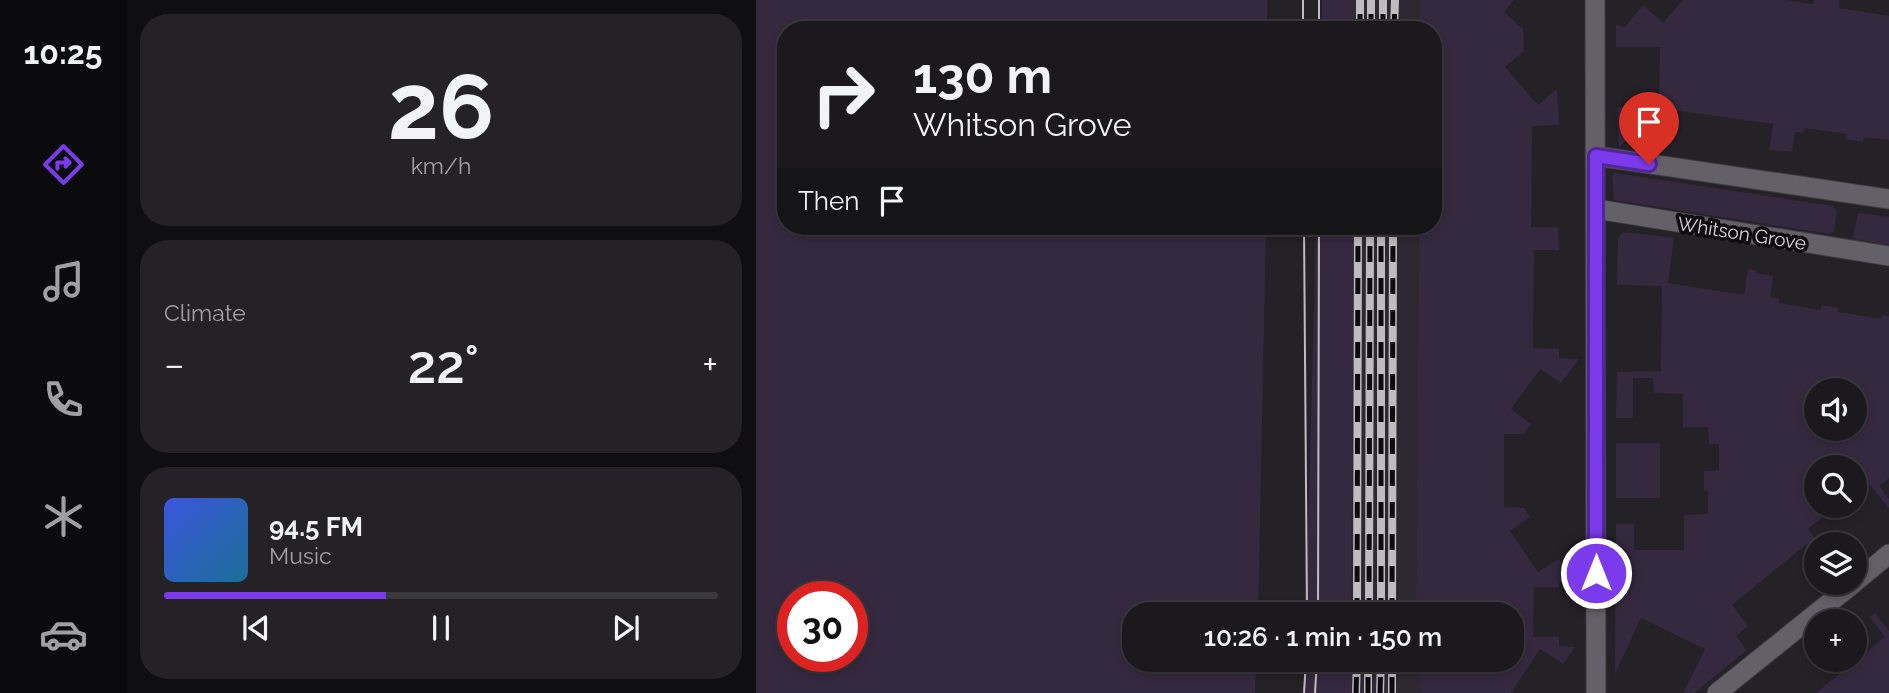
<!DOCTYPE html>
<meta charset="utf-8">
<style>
body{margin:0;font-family:Raleway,sans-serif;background:#242226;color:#f1f3f6;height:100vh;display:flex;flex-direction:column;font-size:26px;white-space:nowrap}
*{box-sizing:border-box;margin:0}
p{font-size:23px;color:#a0a0a4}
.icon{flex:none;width:38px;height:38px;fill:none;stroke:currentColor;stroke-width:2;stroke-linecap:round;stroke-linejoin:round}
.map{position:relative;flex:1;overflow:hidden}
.sheet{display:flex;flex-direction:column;gap:14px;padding:14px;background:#0f0e10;width:630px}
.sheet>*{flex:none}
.top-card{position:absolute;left:21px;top:21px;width:665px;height:214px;border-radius:28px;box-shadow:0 4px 10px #0003,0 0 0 2px #39383b;background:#1b191d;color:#f1f3f6;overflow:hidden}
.tools{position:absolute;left:1048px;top:378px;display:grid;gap:14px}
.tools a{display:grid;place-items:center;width:63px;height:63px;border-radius:50%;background:#1b191d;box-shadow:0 4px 10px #0003,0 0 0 2px #39383b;font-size:35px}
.speed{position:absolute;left:21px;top:581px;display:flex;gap:14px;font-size:35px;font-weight:700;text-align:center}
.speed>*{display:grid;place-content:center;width:91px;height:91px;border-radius:50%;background:#1b191d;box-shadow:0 4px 10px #0003,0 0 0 2px #39383b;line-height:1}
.speed .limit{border:10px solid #d22;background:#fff;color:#111}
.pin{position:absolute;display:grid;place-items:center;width:60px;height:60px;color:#fff;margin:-72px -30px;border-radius:50% 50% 50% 0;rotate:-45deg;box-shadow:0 0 7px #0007}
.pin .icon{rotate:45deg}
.me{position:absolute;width:77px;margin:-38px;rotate:0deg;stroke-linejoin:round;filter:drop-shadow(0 0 5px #0008)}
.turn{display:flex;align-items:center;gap:24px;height:147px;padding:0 21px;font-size:32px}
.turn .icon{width:91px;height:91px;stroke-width:2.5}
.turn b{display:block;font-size:49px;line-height:60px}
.then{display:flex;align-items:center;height:66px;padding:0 21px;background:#0003;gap:14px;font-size:26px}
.big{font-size:52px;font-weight:600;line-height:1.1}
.sheet .tile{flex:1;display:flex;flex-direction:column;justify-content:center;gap:10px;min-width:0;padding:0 24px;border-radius:28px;background:#242226}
.sheet .dial{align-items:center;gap:0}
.dial b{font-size:91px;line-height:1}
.song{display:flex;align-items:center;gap:21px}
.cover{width:84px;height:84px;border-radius:10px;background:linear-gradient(135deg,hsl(230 70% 55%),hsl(200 70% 35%))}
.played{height:7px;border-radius:4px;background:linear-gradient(90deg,#7c3aed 40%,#39383b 40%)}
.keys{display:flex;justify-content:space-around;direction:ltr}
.heat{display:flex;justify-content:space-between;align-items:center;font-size:38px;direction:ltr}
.trip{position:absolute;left:366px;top:602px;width:402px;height:70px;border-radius:28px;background:#1b191d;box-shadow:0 4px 10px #0003,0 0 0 2px #39383b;font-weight:600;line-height:70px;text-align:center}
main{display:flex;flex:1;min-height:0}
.dock{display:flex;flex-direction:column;width:126px;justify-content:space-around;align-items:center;background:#0b0a0c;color:#a0a0a4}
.dock .icon{width:49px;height:49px}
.dock .selected{color:#7c3aed}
.dock b{font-size:32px;color:#f1f3f6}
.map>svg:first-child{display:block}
.built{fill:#2e2833}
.green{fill:#35293f;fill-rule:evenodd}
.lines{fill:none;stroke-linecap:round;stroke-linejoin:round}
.minor-casing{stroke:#3e3b40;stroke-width:21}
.minor{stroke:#636067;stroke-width:19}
.tram{stroke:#bfbcc1;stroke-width:2}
.rail-casing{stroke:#bfbcc1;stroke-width:8}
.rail{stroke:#0d0b0e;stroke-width:5;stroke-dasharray:16;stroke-linecap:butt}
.route-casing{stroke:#51269a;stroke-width:18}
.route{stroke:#7c3aed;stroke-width:12}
.labels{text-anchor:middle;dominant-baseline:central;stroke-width:7;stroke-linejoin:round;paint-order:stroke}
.street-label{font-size:19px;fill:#d8d5da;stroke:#0d0b0e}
</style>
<main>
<nav class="dock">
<b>10:25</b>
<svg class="icon selected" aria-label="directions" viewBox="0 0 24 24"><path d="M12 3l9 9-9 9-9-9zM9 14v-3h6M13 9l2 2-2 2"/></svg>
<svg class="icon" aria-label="music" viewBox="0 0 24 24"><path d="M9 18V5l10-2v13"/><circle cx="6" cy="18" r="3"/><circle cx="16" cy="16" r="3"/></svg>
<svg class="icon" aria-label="phone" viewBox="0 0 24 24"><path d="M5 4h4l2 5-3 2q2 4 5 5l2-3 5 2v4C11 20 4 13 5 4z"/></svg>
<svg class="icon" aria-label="climate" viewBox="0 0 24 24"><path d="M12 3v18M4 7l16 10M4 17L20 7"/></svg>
<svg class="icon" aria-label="car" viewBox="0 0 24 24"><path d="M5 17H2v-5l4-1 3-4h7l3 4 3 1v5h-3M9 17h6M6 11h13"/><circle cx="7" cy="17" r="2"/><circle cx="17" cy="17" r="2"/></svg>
</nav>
<section class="sheet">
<div class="tile dial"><b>26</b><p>km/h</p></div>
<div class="tile"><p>Climate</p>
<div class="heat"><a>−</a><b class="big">22°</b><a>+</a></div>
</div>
<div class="tile">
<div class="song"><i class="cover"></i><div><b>94.5 FM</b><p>Music</p></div></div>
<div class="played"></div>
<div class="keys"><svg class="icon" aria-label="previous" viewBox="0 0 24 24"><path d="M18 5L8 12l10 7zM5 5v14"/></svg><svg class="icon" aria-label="pause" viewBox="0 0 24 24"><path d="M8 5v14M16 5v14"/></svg><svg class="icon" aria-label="next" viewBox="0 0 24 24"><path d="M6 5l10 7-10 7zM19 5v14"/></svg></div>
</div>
</section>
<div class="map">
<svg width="1133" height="693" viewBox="0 0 1133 693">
<rect width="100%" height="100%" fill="#242127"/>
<path class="built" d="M600 0H664V30H600Z
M598 226H663L660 614H595Z
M595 660H660L666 693H595Z"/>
<path class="green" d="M0 0H511V30H30V226H510L502 614H378V660H500L499 693H0ZM37 597H96V656H37Z
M566 0H600V30H566Z
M664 0H758L748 12 767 29 768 51 749 67 782 105 801 89 803 125 776 126 775 227H802L803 250H778L777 348 803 349V358L823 359 805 383 784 369 755 409 775 424 768 434H748V507L768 508 774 517 754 531 782 572 803 559 817 580H804L803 587H778L777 637H803V646L819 647 807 664 784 649 755 693H666L660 662V660H756V614H660L663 226H677V30H664Z
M927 0H1028L1057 4 1058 0H1083V8L1133 16V140L1108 137 1107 142 1090 139 1091 134 1049 128 1047 133 1039 132 1036 152 1013 150 1017 124 917 110 913 135 881 131 863 147 861 107 903 108 904 47H860V25L869 27 887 5 907 23Z
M859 173 1077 206 1081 211 1078 231 1074 234 858 200 856 176Z
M1102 213 1133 217V245L1099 239 1097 236Z
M560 226H598L595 614H550Z
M868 232 918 238 912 283 988 295 992 269 1000 270V273L1017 276 1014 297 1023 299V303L1064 310 1066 305 1082 308V312L1125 319 1126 315 1133 316V478L1123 486 1133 499V508L1111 482 1099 491V467H1060V506H1080L1052 529 1063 544H1060V552L1052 543 976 605 992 626 980 636 991 650 938 693H927L949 649 885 618 859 674 860 524H878V550H928V515L952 514V491H948V471L963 470V444H953L952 427H927V394L898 393 897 378H877V418H860L861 372 905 371 906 286 861 285 862 238ZM1060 390H1099V429H1060Z
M860 443H904V498H860Z
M1119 613 1133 631V693H1060L1129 637 1114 617Z
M549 660H595V693H548Z"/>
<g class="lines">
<defs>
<path id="minor" d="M839 0 840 693
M840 156 1133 199
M840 209 1133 256
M1099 582 1133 554
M961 693 1098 583"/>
</defs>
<use href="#minor" class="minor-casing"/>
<use href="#minor" class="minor"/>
<path class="tram" d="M547 30V0
M563 30V0
M548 226 551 614
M562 614 563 226
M548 693 550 660
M559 693 561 660"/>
<defs>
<path id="rail" d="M604 30V0
M615 30V0
M627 30V0
M638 30 639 0
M601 614 602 226
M613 614 614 226
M625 614V226
M636 614 637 226
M600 693 601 660
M612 693V660
M624 693 625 660
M636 693V660"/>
</defs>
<use href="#rail" class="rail-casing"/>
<use href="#rail" class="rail"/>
</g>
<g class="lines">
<defs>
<path id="route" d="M840 573V156L893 164"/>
</defs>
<use href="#route" class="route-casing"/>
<use href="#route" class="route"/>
</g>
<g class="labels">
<g class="street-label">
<text transform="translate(986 233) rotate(9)">Whitson Grove</text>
</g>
</g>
</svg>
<div class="tools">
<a><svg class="icon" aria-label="sound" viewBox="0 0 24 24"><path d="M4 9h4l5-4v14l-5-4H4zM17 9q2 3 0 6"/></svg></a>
<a><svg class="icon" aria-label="search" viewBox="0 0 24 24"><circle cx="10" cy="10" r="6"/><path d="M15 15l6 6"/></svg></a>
<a><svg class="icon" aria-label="layers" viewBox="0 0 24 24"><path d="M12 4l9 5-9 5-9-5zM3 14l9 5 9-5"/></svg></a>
<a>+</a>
</div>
<div class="speed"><div class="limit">30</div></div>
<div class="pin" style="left:893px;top:164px;background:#d93025"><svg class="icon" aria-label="arrive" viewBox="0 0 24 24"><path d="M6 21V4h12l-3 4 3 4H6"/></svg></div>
<svg class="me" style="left:840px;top:573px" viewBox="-20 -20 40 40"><circle r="17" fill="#7c3aed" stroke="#fff" stroke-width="3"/><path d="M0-11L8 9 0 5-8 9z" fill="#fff"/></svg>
<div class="trip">10:26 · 1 min · 150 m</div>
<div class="top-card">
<div class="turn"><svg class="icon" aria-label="right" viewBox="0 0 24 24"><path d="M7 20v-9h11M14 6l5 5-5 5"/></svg><div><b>130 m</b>Whitson Grove</div></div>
<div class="then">Then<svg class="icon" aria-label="arrive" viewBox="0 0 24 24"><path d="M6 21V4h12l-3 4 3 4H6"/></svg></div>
</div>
</div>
</main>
